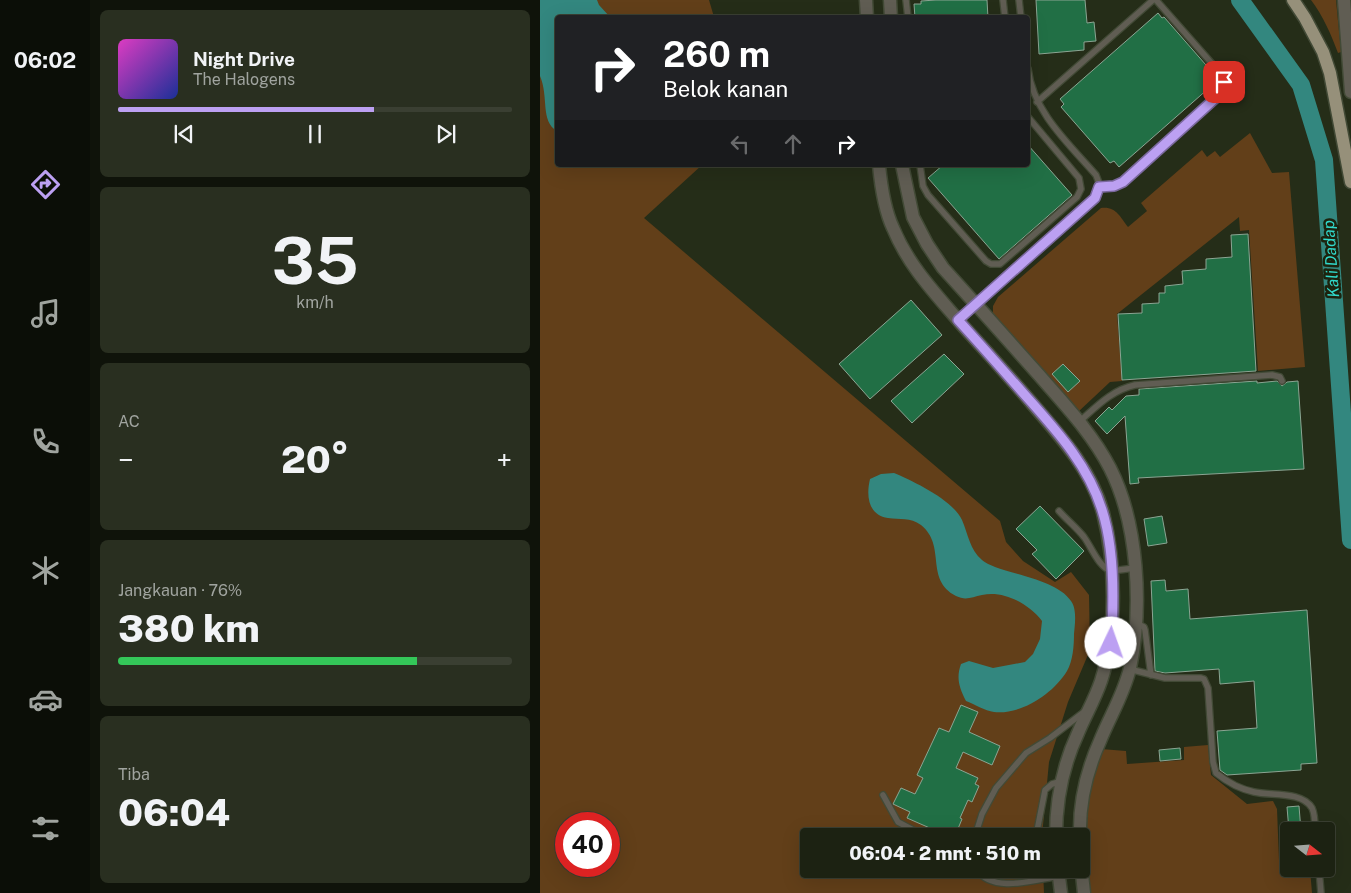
<!DOCTYPE html>
<html lang="id">
<meta charset="utf-8">
<style>
body{margin:0;font-family:"Public Sans",sans-serif;background:#292f20;color:#f1f3f6;height:100vh;display:flex;flex-direction:column;font-size:19px;white-space:nowrap}
*{box-sizing:border-box;margin:0}
p{font-size:16px;color:#a0a49f}
.icon{flex:none;width:28px;height:28px;fill:none;stroke:currentColor;stroke-width:2;stroke-linecap:round;stroke-linejoin:round}
.map{position:relative;flex:1;overflow:hidden}
.panel{display:flex;flex-direction:column;gap:10px;padding:10px;background:#0f130a;width:450px}
.panel>*{flex:none}
.banner{position:absolute;left:15px;top:15px;width:475px;height:152px;border-radius:5px;box-shadow:0 5px 20px #0002,0 0 0 1px #3a3f32;background:#202124;color:#fff;overflow:hidden}
.needle{width:32px;rotate:107deg}
.controls{position:absolute;left:740px;top:822px;display:grid;gap:10px}
.controls a{display:grid;place-items:center;width:55px;height:55px;border-radius:5px;background:#1c2212;box-shadow:0 5px 20px #0002,0 0 0 1px #3a3f32;font-size:25px}
.speed{position:absolute;left:15px;top:812px;display:flex;gap:10px;font-size:25px;font-weight:700;text-align:center}
.speed>*{display:grid;place-content:center;width:65px;height:65px;border-radius:50%;background:#1c2212;box-shadow:0 5px 20px #0002,0 0 0 1px #3a3f32;line-height:1}
.speed .limit{border:8px solid #d22;background:#fff;color:#111}
.pin{position:absolute;display:grid;place-items:center;width:42px;height:42px;color:#fff;margin:-21px;border-radius:10px;box-shadow:0 2px 8px #0006}
.me{position:absolute;width:55px;margin:-28px;rotate:3deg;stroke-linejoin:round;filter:drop-shadow(0 0 4px #0008)}
.turn{display:flex;align-items:center;gap:18px;height:105px;padding:0 25px;font-size:22px}
.turn .icon{width:65px;height:65px;stroke-width:2.5}
.turn b{display:block;font-size:35px;line-height:42px}
.lanes{display:flex;align-items:center;height:48px;padding:0 25px;background:#0003;justify-content:center;gap:25px;direction:ltr}
.lanes .off{opacity:.35}
.big{font-size:38px;font-weight:800;line-height:1.1}
.panel .widget{flex:1;display:flex;flex-direction:column;justify-content:center;gap:8px;min-width:0;padding:0 18px;border-radius:8px;background:#292f20}
.panel .dial{align-items:center;gap:0}
.dial b{font-size:65px;line-height:1}
.song{display:flex;align-items:center;gap:15px}
.cover{width:60px;height:60px;border-radius:8px;background:linear-gradient(135deg,hsl(310 70% 55%),hsl(230 70% 35%))}
.played{height:5px;border-radius:2px;background:linear-gradient(90deg,#bca0f2 65%,#3a3f32 65%)}
.keys{display:flex;justify-content:space-around;direction:ltr}
.heat{display:flex;justify-content:space-between;align-items:center;font-size:28px;direction:ltr}
.charge{height:8px;border-radius:4px;background:linear-gradient(90deg,#34c759 76%,#3a3f32 0)}
.trip{position:absolute;left:260px;top:828px;width:290px;height:50px;border-radius:5px;background:#1c2212;box-shadow:0 5px 20px #0002,0 0 0 1px #3a3f32;font-weight:800;line-height:50px;text-align:center}
main{display:flex;flex:1;min-height:0}
.tabs{display:flex;flex-direction:column;width:90px;justify-content:space-around;align-items:center;background:#0b0e07;color:#a0a49f}
.tabs .icon{width:35px;height:35px}
.tabs .on{color:#bca0f2}
.tabs b{font-size:22px;color:#f1f3f6}
.map>svg:first-child{display:block}
.green{fill:#623f19;fill-rule:evenodd}
.water{fill:#33877f}
.lines{fill:none;stroke-linecap:round;stroke-linejoin:round}
.river{stroke:#33877f;stroke-width:18}
.building{fill:#216f45;stroke:#8ba593}
.service-casing{stroke:#424a36;stroke-width:8}
.tertiary-casing{stroke:#424a36;stroke-width:15}
.primary-casing{stroke:#424a36;stroke-width:15}
.service{stroke:#605d53;stroke-width:5.5}
.tertiary{stroke:#605d53;stroke-width:12}
.primary{stroke:#96907a;stroke-width:12}
.route-casing{stroke:#7a689d;stroke-width:12}
.route{stroke:#bca0f2;stroke-width:9}
.labels{text-anchor:middle;dominant-baseline:central;stroke-width:5;stroke-linejoin:round;paint-order:stroke}
.water-label{font-size:16px;font-style:italic;fill:#31d9cb;stroke:#1c230e}
</style>
<main>
<nav class="tabs">
<b>06:02</b>
<svg class="icon on" aria-label="directions" viewBox="0 0 24 24"><path d="M12 3l9 9-9 9-9-9zM9 14v-3h6M13 9l2 2-2 2"/></svg>
<svg class="icon" aria-label="music" viewBox="0 0 24 24"><path d="M9 18V5l10-2v13"/><circle cx="6" cy="18" r="3"/><circle cx="16" cy="16" r="3"/></svg>
<svg class="icon" aria-label="phone" viewBox="0 0 24 24"><path d="M5 4h4l2 5-3 2q2 4 5 5l2-3 5 2v4C11 20 4 13 5 4z"/></svg>
<svg class="icon" aria-label="climate" viewBox="0 0 24 24"><path d="M12 3v18M4 7l16 10M4 17L20 7"/></svg>
<svg class="icon" aria-label="car" viewBox="0 0 24 24"><path d="M5 17H2v-5l4-1 3-4h7l3 4 3 1v5h-3M9 17h6M6 11h13"/><circle cx="7" cy="17" r="2"/><circle cx="17" cy="17" r="2"/></svg>
<svg class="icon" aria-label="filters" viewBox="0 0 24 24"><path d="M4 7h16M4 17h16"/><circle cx="9" cy="7" r="2"/><circle cx="15" cy="17" r="2"/></svg>
</nav>
<section class="panel">
<div class="widget">
<div class="song"><i class="cover"></i><div><b>Night Drive</b><p>The Halogens</p></div></div>
<div class="played"></div>
<div class="keys"><svg class="icon" aria-label="previous" viewBox="0 0 24 24"><path d="M18 5L8 12l10 7zM5 5v14"/></svg><svg class="icon" aria-label="pause" viewBox="0 0 24 24"><path d="M8 5v14M16 5v14"/></svg><svg class="icon" aria-label="next" viewBox="0 0 24 24"><path d="M6 5l10 7-10 7zM19 5v14"/></svg></div>
</div>
<div class="widget dial"><b>35</b><p>km/h</p></div>
<div class="widget"><p>AC</p>
<div class="heat"><a>−</a><b class="big">20°</b><a>+</a></div>
</div>
<div class="widget"><p>Jangkauan · 76%</p><b class="big">380 km</b><div class="charge"></div></div>
<div class="widget"><p>Tiba</p><b class="big">06:04</b></div>
</section>
<div class="map">
<svg width="811" height="893" viewBox="0 0 811 893">
<rect width="100%" height="100%" fill="#252d18"/>
<path class="green" d="M0 0H169L174 17 18 18V165H162L104 218 460 521 466 542 483 561 515 582 531 572 549 595 550 650 528 702 509 762 502 836H269V869H503L504 893H0ZM26 824H69V866H26Z
M771 0H796L801 52 798 53C791 34 783 16 771 0Z
M710 133 732 173 749 172 765 367 718 371 709 230 700 231 699 217 577 314 582 381 570 382 538 412 453 314V306L458 297 561 208C576 206 580 217 588 227L607 211 601 203 662 150 667 157 675 151 680 157Z
M668 745 671 775 707 804 733 801 737 809 739 860H749V869H770L772 893H550L545 839 549 786 561 749 586 751 587 764 644 760V747Z"/>
<path class="water" d="M0 0H57L59 5 70 17 18 18 17 131C0 121 9 97 0 76Z
M354 473C373 481 413 500 422 520 428 534 430 550 442 560 445 563 451 565 455 567 476 575 518 581 531 601 537 609 535 624 534 634 534 645 533 661 527 671 513 694 481 715 454 712 445 711 434 704 426 701 419 687 416 678 421 664L429 661 453 668 485 662 493 654 500 639 502 621C489 604 464 590 442 595 432 597 426 601 416 596 384 579 407 546 381 525 370 517 360 520 348 518 328 515 326 496 330 479L341 474Z"/>
<g class="lines">
<path class="river" d="M700 0 761 85 784 160 811 540"/>
</g>
<path class="building" d="M396 0H447L448 18H375L374 4H381V1Z
M496 0H545L547 23 554 22 556 41 544 42V50L499 54Z
M618 13 622 18 624 17 673 73 671 75 677 81 579 167 574 161 570 163 521 107 524 104 520 99Z
M488 145 532 195 459 259 388 178 403 165H488Z
M708 234 716 371 582 380 578 314 602 313V304L619 303V293H625V286L643 284 642 271 666 269V259L692 257 691 235Z
M371 300 402 335 330 399 299 364Z
M404 354 424 374 372 423 351 401Z
M523 364 540 381 528 392 512 374Z
M717 381V383L737 381 742 386 747 382 758 381 764 469 598 478 599 483 590 484 585 416 567 434 555 421 569 407 572 410 586 396 599 395V389Z
M500 506 544 551 516 579 492 554 497 550 476 529Z
M622 516 627 543 608 546 604 519Z
M625 580 626 591 648 589 650 619 767 610 777 763 761 764V770L687 775 680 770 677 731 717 728 714 681 680 684 679 669 625 673 615 671 611 581Z
M421 705 438 712 429 732 460 746 452 765 423 752 416 768 438 778 435 784 439 786 432 802 428 800 420 818 422 819 415 836H408L367 818 370 812 353 804 361 788 375 794 383 778 377 775 399 728 409 732Z
M640 748 641 759 620 761 619 750Z
M759 806 761 831H749L747 807Z
M353 869H366L367 876 354 878Z"/>
<g class="lines">
<defs>
<path id="service" d="M366 0 368 18
M463 0 465 18
M479 0 481 18
M497 102 613 0
M380 165 383 186 388 195 446 261 451 264H460L537 197 541 189 539 178 488 117
M559 187 574 186 583 181 680 94 684 82 682 75 616 0
M435 304 555 198C560 191 560 183 556 175 529 144 493 112 488 69
M540 421C557 406 572 390 595 385L732 375 740 377 742 381
M519 511C527 520 537 528 544 537 552 548 558 566 571 571L595 568
M596 623 604 627 605 630 611 675
M589 669 625 678H661L664 679 668 688 673 762 676 773C687 782 700 789 714 792 731 796 762 791 772 808 775 814 775 824 775 831
M343 795 358 822 375 831 388 836
M437 831 454 836
M435 836 442 814 456 788 486 753 510 738 544 712
M496 836 505 790 512 784 522 781
M436 869C452 893 491 881 514 877 524 875 533 875 542 874
M779 869 781 893"/>
<path id="tertiary" d="M326 0 327 18
M350 0 351 18
M804 0 811 92
M339 165C341 186 344 209 353 228 369 267 396 294 423 326 448 353 472 380 496 408 523 439 552 472 563 513 576 563 577 632 561 681 555 699 545 716 538 733 523 765 516 801 516 836
M362 165 373 217 387 244 403 268C435 303 467 339 499 375 524 404 552 433 570 468 598 523 603 607 590 668 584 694 570 716 560 741 547 770 539 804 540 836
M541 865 544 893
M518 869 521 893"/>
<path id="primary" d="M753 0 765 18 783 52 790 73 811 182"/>
</defs>
<use href="#service" class="service-casing"/>
<use href="#tertiary" class="tertiary-casing"/>
<use href="#primary" class="primary-casing"/>
<use href="#service" class="service"/>
<use href="#tertiary" class="tertiary"/>
<use href="#primary" class="primary"/>
</g>
<g class="lines">
<defs>
<path id="route" d="M571 643C574 602 575 550 562 510 548 464 515 429 484 394 462 369 440 344 418 320L555 198 559 187 574 186 583 182 680 94 684 82"/>
</defs>
<use href="#route" class="route-casing"/>
<use href="#route" class="route"/>
</g>
<g class="labels">
<g class="water-label">
<text transform="translate(791 259) rotate(-94)">Kali Dadap</text>
</g>
</g>
</svg>
<div class="controls">
<a><svg class="needle" viewBox="-14 -14 28 28"><path d="M0-13l5 13h-10z" fill="#e53935"/><path d="M0 13l5-13h-10z" fill="#a0a49f"/></svg></a>
</div>
<div class="speed"><div class="limit">40</div></div>
<div class="pin" style="left:684px;top:82px;background:#d93025"><svg class="icon" aria-label="arrive" viewBox="0 0 24 24"><path d="M6 21V4h12l-3 4 3 4H6"/></svg></div>
<svg class="me" style="left:571px;top:643px" viewBox="-20 -20 40 40"><circle r="19" fill="#fff"/><path d="M0-13L10 11 0 6-10 11z" fill="#bca0f2"/></svg>
<div class="trip">06:04 · 2 mnt · 510 m</div>
<div class="banner">
<div class="turn"><svg class="icon" aria-label="right" viewBox="0 0 24 24"><path d="M7 20v-9h11M14 6l5 5-5 5"/></svg><div><b>260 m</b>Belok kanan</div></div>
<div class="lanes"><svg class="icon off" aria-label="left" viewBox="0 0 24 24"><path d="M17 20v-9H6M10 6l-5 5 5 5"/></svg><svg class="icon off" aria-label="ahead" viewBox="0 0 24 24"><path d="M12 20V5M6 11l6-6 6 6"/></svg><svg class="icon" aria-label="right" viewBox="0 0 24 24"><path d="M7 20v-9h11M14 6l5 5-5 5"/></svg></div>
</div>
</div>
</main>
